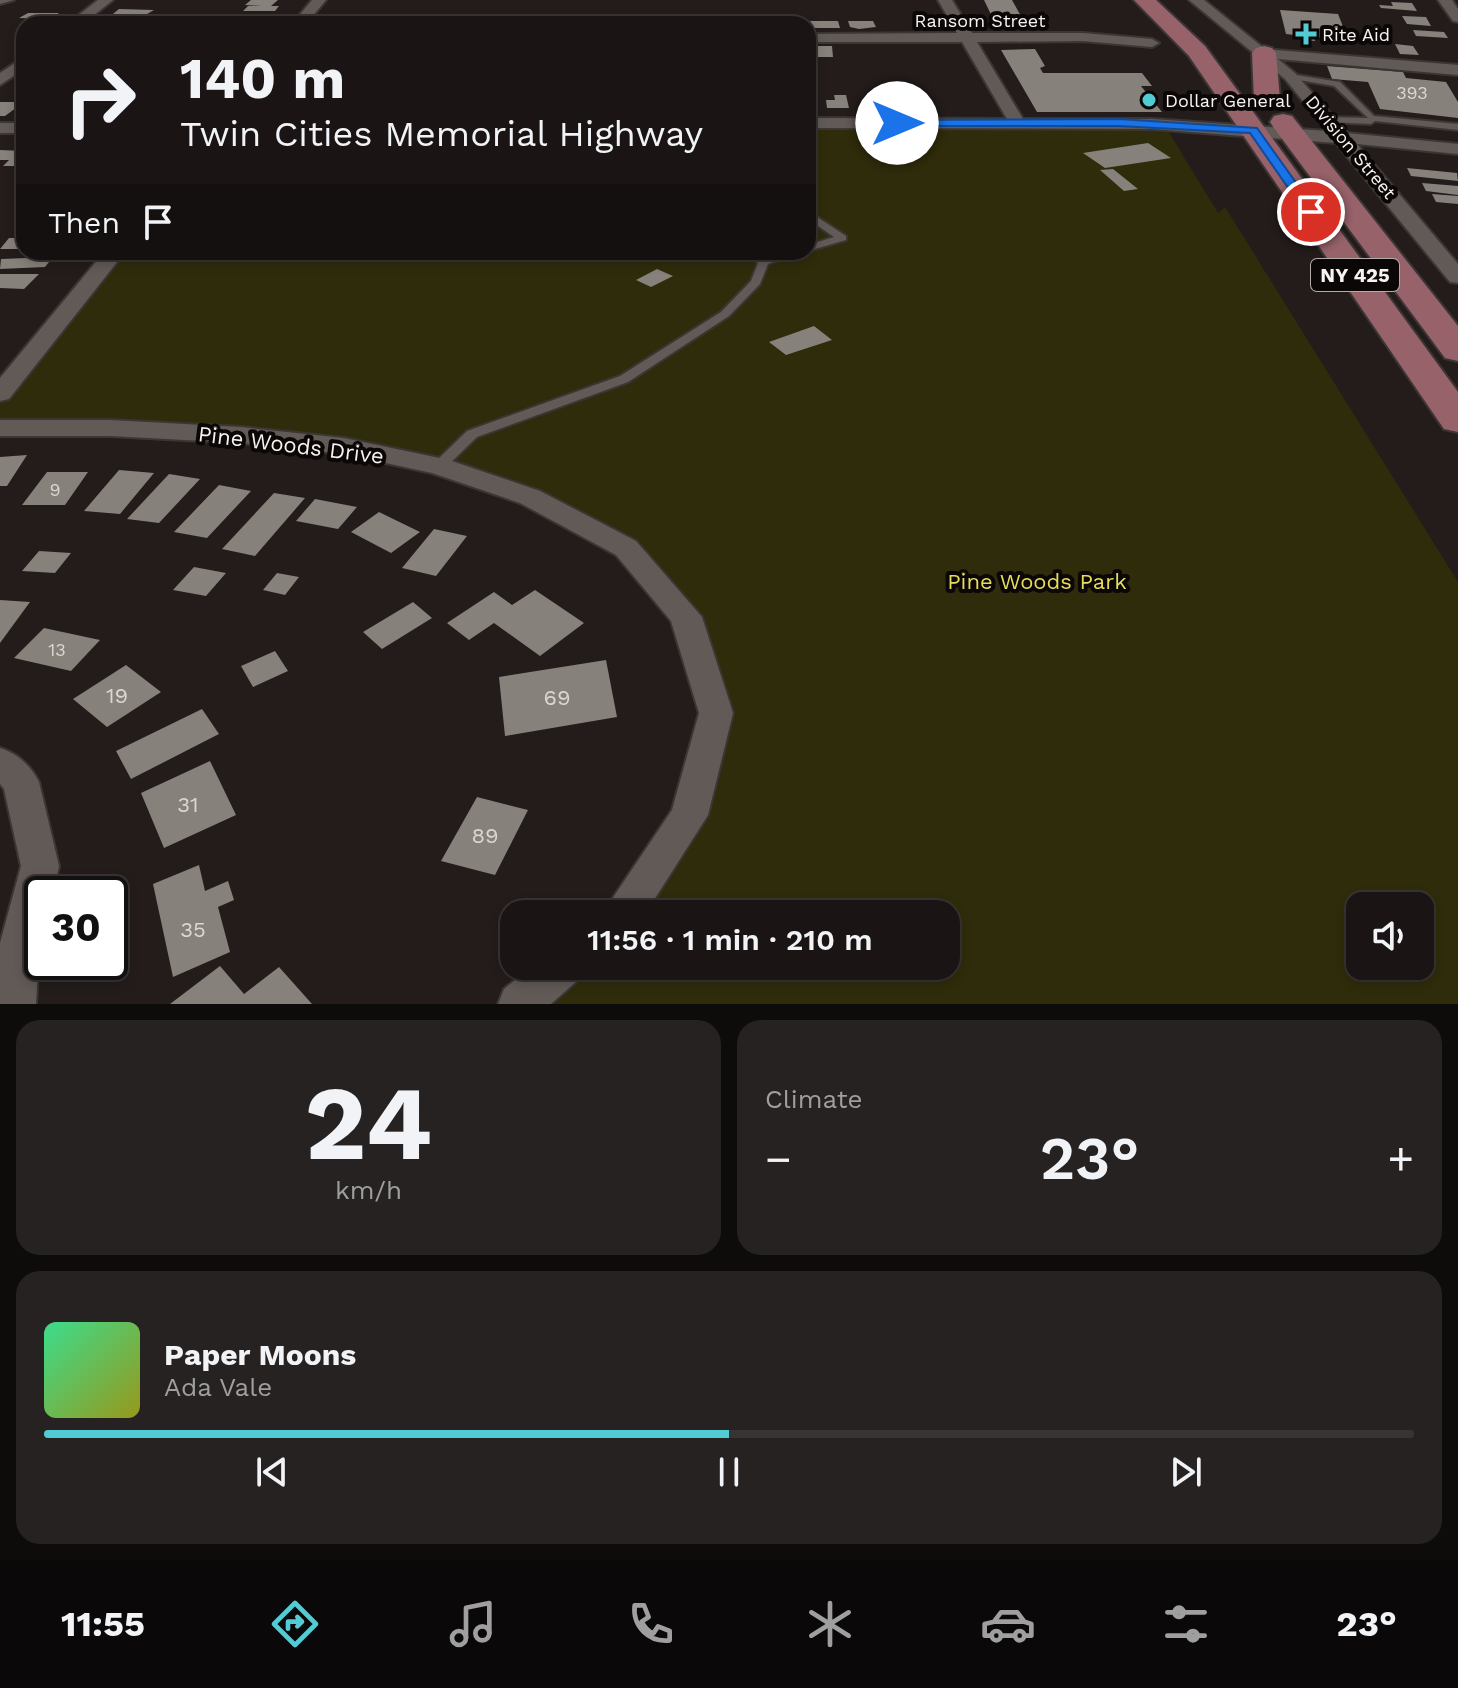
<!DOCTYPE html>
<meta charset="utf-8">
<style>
body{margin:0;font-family:"Work Sans",sans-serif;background:#272222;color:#f1f3f6;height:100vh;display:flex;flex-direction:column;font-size:30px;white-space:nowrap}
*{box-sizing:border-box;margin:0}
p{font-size:26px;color:#9f9fa0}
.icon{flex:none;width:44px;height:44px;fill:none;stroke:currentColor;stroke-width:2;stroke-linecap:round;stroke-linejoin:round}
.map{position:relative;height:1004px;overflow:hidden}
.side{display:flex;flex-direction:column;gap:16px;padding:16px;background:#0e0c0b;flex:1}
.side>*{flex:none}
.banner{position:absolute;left:16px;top:16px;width:800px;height:244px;border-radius:24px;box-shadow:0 4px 12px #0003,0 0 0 2px #383434;background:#1a1514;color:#f1f3f6;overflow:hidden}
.tools{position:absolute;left:1346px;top:892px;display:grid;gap:16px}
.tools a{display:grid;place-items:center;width:88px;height:88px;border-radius:16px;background:#1a1514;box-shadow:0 4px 12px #0003,0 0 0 2px #383434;font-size:40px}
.speed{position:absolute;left:24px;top:876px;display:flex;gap:16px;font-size:40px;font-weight:700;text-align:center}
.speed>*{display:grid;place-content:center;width:104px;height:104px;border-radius:50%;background:#1a1514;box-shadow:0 4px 12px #0003,0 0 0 2px #383434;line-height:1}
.speed .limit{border:4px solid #111;border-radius:12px;background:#fff;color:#111}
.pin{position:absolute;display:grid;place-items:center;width:68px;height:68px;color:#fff;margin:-34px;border:4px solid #fff;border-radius:50%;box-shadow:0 2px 8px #0007}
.me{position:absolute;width:88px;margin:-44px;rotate:90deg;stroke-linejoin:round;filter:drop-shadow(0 0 6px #0008)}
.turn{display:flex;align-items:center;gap:28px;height:168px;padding:0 32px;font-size:36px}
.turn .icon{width:104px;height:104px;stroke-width:2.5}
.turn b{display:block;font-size:56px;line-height:68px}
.then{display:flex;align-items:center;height:76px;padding:0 32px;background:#0003;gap:16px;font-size:30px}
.big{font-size:60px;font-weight:600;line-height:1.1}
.side .widget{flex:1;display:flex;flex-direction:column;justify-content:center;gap:12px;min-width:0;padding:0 28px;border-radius:24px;background:#272222}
.side .dial{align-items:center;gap:0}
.dial b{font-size:104px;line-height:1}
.song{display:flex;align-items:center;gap:24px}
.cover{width:96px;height:96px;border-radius:12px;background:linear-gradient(135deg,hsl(150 70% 55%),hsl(60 70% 35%))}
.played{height:8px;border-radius:4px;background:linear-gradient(90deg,#51ccd4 50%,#383434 50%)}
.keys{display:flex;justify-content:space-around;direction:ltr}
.heat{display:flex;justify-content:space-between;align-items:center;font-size:44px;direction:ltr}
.side .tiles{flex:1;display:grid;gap:16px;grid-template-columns:1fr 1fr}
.widget:last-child{grid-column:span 2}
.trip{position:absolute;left:500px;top:900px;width:460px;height:80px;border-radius:24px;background:#1a1514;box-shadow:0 4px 12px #0003,0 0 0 2px #383434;font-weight:600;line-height:80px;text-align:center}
.tab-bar{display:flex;height:128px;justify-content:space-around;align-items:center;background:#0a0808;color:#9f9fa0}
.tab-bar .icon{width:56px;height:56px}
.tab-bar .on{color:#51ccd4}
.tab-bar b{font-size:36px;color:#f1f3f6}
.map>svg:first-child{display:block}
.green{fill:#2f2c0b;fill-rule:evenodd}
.building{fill:#86817a}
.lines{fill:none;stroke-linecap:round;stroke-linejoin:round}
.service-casing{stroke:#3b3634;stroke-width:4}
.minor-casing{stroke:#3b3634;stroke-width:4}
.primary-casing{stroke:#3b3634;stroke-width:4}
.service{fill:#625a57;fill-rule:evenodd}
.minor{fill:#625a57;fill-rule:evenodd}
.primary{fill:#97626a;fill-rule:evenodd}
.route{fill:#1a73e8;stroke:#114b97;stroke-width:2}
.poi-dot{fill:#51ccd4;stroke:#0a0706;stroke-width:3}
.labels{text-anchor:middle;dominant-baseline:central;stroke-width:8;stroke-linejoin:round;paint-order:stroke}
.far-street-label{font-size:18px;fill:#f8f3f1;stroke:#0a0706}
.far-poi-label{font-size:18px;fill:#f8f3f1;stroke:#0a0706;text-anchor:start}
.number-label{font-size:18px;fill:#dcd6d3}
.shield{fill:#0a0706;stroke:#b1acaa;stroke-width:2}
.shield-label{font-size:20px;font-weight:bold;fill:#f8f3f1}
.street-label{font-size:22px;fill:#f8f3f1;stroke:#0a0706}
.park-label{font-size:22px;fill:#e6dd5b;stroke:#0a0706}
.near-number-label{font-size:22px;fill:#dcd6d3}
</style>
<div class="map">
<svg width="1458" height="1004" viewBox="0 0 1458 1004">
<rect width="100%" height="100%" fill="#231c1a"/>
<path class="green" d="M808 128 1167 129 1218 213 1225 207 1458 582V1004H519L563 966H946V914H622L689 815 716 712 686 617 626 548 530 497 344 446 0 428V394L115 252H808ZM1360 906H1420V966H1360Z"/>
<path class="building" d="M251 0H278L271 6H279L275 11H243L248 6H261L245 5Z
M984 0H1012L1027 27H997Z
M1391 2 1412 3 1417 11 1381 8 1379 5 1393 6Z
M119 9 154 10 130 24H100L106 20 134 19 108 18Z
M1280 10 1338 14 1348 39 1314 37 1315 41 1304 40 1303 36 1286 34Z
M28 13H59L51 19 19 18Z
M236 15H266L262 20 234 21V24H228Z
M1402 16 1426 17 1431 26 1407 24Z
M927 18H938L943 28H925L921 20Z
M332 19H372L368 24H327Z
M810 21H838L840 28H811Z
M848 21H873L876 27 859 29 850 27Z
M1413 30 1444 32 1448 38 1416 36Z
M1395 44 1413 46 1419 55 1400 54Z
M817 46H832L833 57H818Z
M1035 49 1045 66 1040 68 1043 73H1142L1152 86H1141L1162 112H1037L1001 50Z
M1327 66 1403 72 1406 78 1446 82 1458 102V118L1380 109 1368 82 1332 79Z
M834 95H846L849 108H827L826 100H835Z
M0 102H24L5 116H0Z
M1148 143 1171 158 1105 168 1083 153Z
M0 150 24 151 21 161H24V166H3L9 160H0Z
M1407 168 1457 173 1458 181 1411 176Z
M1113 169 1138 189 1124 191 1100 170Z
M1422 183 1458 186V195L1426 191Z
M1432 194 1458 196V204L1436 202Z
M9 238H24V249H0Z
M53 257 45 267 0 269 1 259Z
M657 269 673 276 651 287 636 280Z
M0 274H39L24 289 0 288Z
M814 326 832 340 786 355 769 342Z
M27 455 7 486H0V457Z
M119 470 154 473 120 514 84 511Z
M47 472H88L65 505H22Z
M169 474 200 479 159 523 127 519Z
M219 485 251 491 207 538 174 532Z
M274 493 305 498 255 556 222 549Z
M315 499 357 507 338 529 296 521Z
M379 512 420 532 391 553 351 532Z
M434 529 467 536 436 576 402 568Z
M39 551 71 553 55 573 22 571Z
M194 567 226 573 206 596 173 590Z
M277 573 299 577 285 595 263 590Z
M535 590 584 623 540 656 494 623 469 640 447 623 494 592 512 605Z
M0 600 30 602 0 643Z
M413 602 432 618 382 649 363 632Z
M44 628 100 640 71 671 14 658Z
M275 651 288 671 253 687 241 666Z
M606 660 617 717 505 736 499 677Z
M126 665 161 692 107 727 73 699Z
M202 709 219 734 131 779 116 751Z
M210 761 236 815 164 848 141 793Z
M477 797 528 810 495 875 441 861Z
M199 865 205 891 228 881 234 900 218 907 230 952 173 977 153 884Z
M220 966 244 994 279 967 312 1004H170Z"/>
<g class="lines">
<defs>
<path id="service" d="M0 0H14L0 4Z
M1290 74 1340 82 1374 116 1458 124V130L1375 121 1371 124 1326 122V118L1329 117 1368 118 1334 86 1287 78V74Z
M808 211 846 236V240L808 251V245L834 237 808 219Z
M746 252H757L765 258 784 252H800L768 264 760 284 729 316 628 382 477 437 444 469H434L432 466 434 463 467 431 620 376 721 312 751 281 758 263Z"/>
<path id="minor" d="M98 0H113L83 24H67Z
M312 0H326L306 24H292Z
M938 0H952L972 33H1083L1152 39 1159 43 1152 47 1083 41 977 42 1023 119H1152L1327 131 1285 79 1189 0H1204L1265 49 1458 65V75L1278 59 1295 73 1347 133 1458 144V154L1357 144 1458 264V283L1450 282 1336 143 1152 129 808 128V118L1007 119 962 42H808V34L957 33Z
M1438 0H1452L1458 9V22L1453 21Z
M24 57V69L0 85V73Z
M0 123H24V133H0Z
M104 252H125L9 399 0 401V378Z
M0 420H110L241 427 344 438 449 460 540 491 636 541 702 617 733 713 708 815 645 914H602L672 810 699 713 671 621 616 555 520 503 432 473 344 454 241 443 110 436H0Z
M0 748C17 753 31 766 39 782L59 866 53 894H42L36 1004H0V943L21 866 4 789 0 784Z
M532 966H584L578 980 551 1004H498L504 989Z"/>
<path id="primary" d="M1134 0H1156L1205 46 1458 392V432L1444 429 1189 56Z
M1264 46 1272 48 1276 53 1280 99 1276 104H1258L1254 99 1252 53 1256 48Z
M1283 114 1292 116 1458 326V361L1445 358 1274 128 1270 122 1274 116Z"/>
</defs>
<use href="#service" class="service-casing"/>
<use href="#minor" class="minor-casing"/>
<use href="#primary" class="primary-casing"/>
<use href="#service" class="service"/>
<use href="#minor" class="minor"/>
<use href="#primary" class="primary"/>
</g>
<path class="route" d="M1119 119 1257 128 1317 212 1307 215 1250 133 1119 126H897L892 123 897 120Z"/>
<g class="poi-dot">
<path d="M1302 22h8v8h8v8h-8v8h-8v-8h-8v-8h8z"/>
<circle cx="1149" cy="100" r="8"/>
</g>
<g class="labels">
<g class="far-street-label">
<text x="980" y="20">Ransom Street</text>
<text transform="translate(1351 147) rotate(50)">Division Street</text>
</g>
<g class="far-poi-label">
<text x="1322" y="34">Rite Aid</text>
<text x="1165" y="100">Dollar General</text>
</g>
<g class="number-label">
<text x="1412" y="92">393</text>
<text x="55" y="489">9</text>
<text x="57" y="649">13</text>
</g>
<rect class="shield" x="1311" y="259" width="88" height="32" rx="6"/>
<g class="shield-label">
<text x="1355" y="275">NY 425</text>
</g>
<g class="street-label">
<text transform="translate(291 445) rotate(7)">Pine Woods Drive</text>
</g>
<g class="park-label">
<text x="1037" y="581">Pine Woods Park</text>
</g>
<g class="near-number-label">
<text x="117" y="695">19</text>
<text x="557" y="697">69</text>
<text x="188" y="804">31</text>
<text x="485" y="835">89</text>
<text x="193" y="929">35</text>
</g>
</g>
</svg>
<div class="tools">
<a><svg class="icon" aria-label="sound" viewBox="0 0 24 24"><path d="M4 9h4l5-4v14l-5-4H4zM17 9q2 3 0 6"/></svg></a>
</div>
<div class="speed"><div class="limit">30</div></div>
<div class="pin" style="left:1311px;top:212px;background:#d93025"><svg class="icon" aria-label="arrive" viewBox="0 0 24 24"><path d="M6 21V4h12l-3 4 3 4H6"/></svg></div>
<svg class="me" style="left:897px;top:123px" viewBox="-20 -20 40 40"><circle r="19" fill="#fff"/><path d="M0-13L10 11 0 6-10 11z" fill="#1a73e8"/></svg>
<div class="trip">11:56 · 1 min · 210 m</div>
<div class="banner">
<div class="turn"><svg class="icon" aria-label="right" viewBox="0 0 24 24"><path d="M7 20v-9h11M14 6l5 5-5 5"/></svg><div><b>140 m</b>Twin Cities Memorial Highway</div></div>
<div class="then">Then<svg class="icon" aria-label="arrive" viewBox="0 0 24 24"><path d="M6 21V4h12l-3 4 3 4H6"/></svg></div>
</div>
</div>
<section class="side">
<div class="tiles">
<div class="widget dial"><b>24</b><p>km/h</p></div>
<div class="widget"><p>Climate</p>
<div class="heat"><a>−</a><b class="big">23°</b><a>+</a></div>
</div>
<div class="widget">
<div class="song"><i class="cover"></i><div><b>Paper Moons</b><p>Ada Vale</p></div></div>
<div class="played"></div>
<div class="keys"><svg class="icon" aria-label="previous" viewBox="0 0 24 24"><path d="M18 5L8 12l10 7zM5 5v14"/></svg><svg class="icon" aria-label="pause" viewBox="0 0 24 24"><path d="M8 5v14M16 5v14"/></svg><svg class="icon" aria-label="next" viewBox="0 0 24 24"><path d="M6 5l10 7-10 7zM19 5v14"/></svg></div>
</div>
</div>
</section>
<nav class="tab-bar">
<b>11:55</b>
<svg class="icon on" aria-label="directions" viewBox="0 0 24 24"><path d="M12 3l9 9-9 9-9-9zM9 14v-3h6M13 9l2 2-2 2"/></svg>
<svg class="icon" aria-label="music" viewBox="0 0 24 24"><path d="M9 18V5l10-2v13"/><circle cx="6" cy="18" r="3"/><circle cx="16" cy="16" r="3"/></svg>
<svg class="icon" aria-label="phone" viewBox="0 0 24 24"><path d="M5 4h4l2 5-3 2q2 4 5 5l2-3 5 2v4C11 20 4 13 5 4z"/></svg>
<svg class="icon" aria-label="climate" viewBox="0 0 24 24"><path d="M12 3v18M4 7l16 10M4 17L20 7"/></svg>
<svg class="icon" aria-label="car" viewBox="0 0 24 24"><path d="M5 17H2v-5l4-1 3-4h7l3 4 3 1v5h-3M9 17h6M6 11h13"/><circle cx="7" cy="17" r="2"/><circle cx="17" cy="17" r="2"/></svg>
<svg class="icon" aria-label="filters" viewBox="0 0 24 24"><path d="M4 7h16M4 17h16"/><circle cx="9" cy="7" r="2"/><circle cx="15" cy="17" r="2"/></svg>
<b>23°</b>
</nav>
